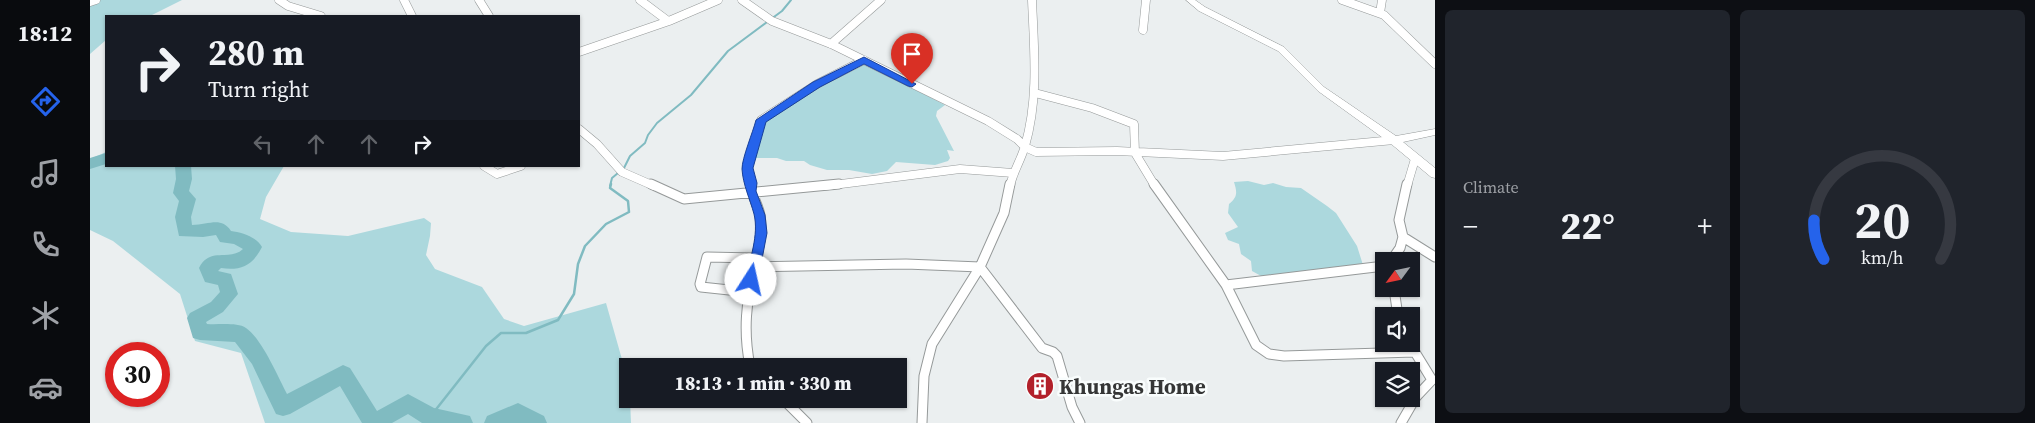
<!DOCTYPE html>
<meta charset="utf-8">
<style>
body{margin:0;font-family:"Source Serif 4",serif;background:#20242c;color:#f1f3f6;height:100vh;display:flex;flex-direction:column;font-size:19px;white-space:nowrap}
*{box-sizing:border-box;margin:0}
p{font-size:16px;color:#9ea1a6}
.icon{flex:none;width:28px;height:28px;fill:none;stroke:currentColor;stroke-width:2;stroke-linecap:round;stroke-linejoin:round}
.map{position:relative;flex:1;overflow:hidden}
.details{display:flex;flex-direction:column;gap:10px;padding:10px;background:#0d0f14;width:600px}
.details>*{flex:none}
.hud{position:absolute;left:15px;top:15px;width:475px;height:152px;border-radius:0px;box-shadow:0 1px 4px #0004;background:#171b24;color:#f1f3f6;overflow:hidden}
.needle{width:32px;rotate:237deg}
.buttons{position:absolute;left:1285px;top:252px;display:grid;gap:10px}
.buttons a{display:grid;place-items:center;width:45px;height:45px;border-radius:0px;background:#171b24;box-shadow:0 1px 4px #0004;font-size:25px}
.speed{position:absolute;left:15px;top:342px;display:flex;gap:10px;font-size:25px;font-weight:700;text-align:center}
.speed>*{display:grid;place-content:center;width:65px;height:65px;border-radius:50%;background:#171b24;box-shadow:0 1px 4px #0004;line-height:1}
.speed .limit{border:8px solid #d22;background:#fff;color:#111}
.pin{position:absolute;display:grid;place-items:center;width:42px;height:42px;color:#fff;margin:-51px -21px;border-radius:50% 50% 50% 0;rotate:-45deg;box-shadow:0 0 5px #0007}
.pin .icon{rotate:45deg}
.me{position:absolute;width:55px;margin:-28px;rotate:10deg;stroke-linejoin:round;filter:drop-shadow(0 0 4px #0008)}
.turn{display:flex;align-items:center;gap:18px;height:105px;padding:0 20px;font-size:22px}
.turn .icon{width:65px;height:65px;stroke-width:2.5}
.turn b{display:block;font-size:35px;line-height:42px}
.lanes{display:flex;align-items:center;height:48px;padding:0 20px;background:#0003;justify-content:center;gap:25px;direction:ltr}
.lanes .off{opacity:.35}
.big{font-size:38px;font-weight:800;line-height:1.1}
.details .widget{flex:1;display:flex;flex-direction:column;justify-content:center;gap:8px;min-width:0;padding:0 18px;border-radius:8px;background:#20242c}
.details .dial{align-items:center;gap:0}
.dial svg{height:130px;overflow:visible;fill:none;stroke:#363941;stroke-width:7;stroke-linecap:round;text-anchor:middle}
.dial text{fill:#f1f3f6;stroke:none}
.heat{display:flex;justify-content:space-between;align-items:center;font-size:28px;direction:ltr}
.details .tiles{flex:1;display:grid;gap:10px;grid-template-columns:repeat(2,1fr)}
.trip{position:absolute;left:529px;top:358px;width:288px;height:50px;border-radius:0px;background:#171b24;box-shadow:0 1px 4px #0004;font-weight:800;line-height:50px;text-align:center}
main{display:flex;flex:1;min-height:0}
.menu{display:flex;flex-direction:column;width:90px;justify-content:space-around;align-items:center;background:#090b0e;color:#9ea1a6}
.menu .icon{width:35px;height:35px}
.menu .on{color:#2563eb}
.menu b{font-size:22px;color:#f1f3f6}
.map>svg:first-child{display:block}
.green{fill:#acd8dd}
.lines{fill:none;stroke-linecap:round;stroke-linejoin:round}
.stream-far1{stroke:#80bbc1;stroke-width:2}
.stream{stroke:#80bbc1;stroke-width:2.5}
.river{fill:#80bbc1;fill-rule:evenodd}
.minor-far1-casing{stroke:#959999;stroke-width:9}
.minor-casing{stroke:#959999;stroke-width:11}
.tertiary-casing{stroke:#959999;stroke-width:1}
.minor-far1{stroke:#fff;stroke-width:8}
.minor{stroke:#fff;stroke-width:9}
.tertiary{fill:#fff;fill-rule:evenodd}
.wall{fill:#474a4b}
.building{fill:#535657;stroke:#3a3c3d}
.route{fill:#2563eb;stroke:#184099}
.labels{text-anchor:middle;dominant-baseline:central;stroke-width:5;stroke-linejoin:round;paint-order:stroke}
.near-poi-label{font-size:21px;font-weight:bold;fill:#353636;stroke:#f9fdfd;text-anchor:start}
</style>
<main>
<nav class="menu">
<b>18:12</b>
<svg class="icon on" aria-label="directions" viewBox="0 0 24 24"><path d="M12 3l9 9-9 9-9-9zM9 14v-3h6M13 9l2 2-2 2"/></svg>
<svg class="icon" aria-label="music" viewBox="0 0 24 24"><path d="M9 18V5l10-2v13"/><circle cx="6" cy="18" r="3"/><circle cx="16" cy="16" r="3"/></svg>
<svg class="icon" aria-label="phone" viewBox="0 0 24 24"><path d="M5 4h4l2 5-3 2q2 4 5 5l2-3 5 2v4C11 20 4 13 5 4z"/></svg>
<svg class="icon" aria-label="climate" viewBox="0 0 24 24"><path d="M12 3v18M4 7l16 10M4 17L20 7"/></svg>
<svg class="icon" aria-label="car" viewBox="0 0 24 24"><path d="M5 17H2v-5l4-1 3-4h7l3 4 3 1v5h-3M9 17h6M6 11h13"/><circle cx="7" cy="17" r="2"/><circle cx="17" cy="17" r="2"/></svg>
</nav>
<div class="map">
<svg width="1345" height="423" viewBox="0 0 1345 423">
<rect width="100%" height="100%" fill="#ebeff0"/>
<path class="green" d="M0 0H92L60 16H16V40L0 54Z
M775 63 855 105 847 111 846 116 864 151 857 150 860 158 858 161 845 165 806 162 797 171 782 174 759 170H737L720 165 714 161H696L687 158H661L673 121 706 98Z
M16 152V166H194L176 197 170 219 201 232 258 236 334 218 341 223 340 236 336 255 345 269 392 287 414 319 434 326 516 303 537 377 538 399H540L541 423H175L151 353 105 341 90 294 23 241 0 230V159Z
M1158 181 1174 185 1183 183 1196 187 1211 188 1237 206 1246 213 1267 246 1273 265 1173 277 1162 271 1161 261 1151 254 1149 244 1138 240 1135 233 1148 227 1138 213 1139 204C1148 197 1147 192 1144 182Z"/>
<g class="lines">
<path class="stream-far1" d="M520 186 522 178 534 168 540 156 555 143 558 135 567 123 601 95 638 51 692 11 701 0"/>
<path class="stream" d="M340 417 396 346 411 333H436L468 320 484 294 488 264 495 246 516 224 539 212 538 201 520 188 521 184"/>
<path class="river" d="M16 153V164L0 169V158Z
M85 166H101L102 179 99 191 106 199 101 217 102 225C119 225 131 216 141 231 151 232 167 237 172 247 163 265 151 271 131 268L128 271 141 274 148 294 133 312 116 322 117 324C128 325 147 322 156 328 172 339 188 377 197 394L253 365 260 368 287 411 318 394 344 408 380 416 383 423H332L318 414 302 423H272L250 386 200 414 193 416 186 414 162 364 145 342 110 340 103 338 97 318 100 313 121 302 130 292 128 285 115 282 109 268C120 246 139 262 153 249L144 244 130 242 126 235 113 237 89 236 85 217 89 201 83 193 86 179Z
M428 403 454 416 457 423H394L397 416Z"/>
<defs>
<path id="minor-far1" d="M189 0 198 6 231 16
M314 0 322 16
M389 0 399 16
M550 0 578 21
M652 0 682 21 741 44 898 121 927 139 935 147 946 152 1027 151 1133 156 1304 140
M1252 0 1294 15 1345 64
M0 2 6 0
M1290 13 1292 0
M1053 30 1056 0
M741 44 791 0
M489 52 579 21 628 0
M945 93 1002 108 1044 124 1045 153 1065 186
M489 129 507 144 532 172 564 186
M394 166 407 174 431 166
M661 186 658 168 671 120 727 84 774 60
M735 186 870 169 923 173
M920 186C923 172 931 160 935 146 949 98 944 49 942 0
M1317 186 1325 159"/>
<path id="minor" d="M561 184 594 199 749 184
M661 184C661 196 668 204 670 215 673 232 668 250 665 267L816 264 890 267 952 348 963 352 967 356 982 407 990 423
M1064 184 1136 285 1166 345 1179 354 1194 356 1324 352
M1313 237 1345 257
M1301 261 1310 248 1313 237 1309 220 1317 184
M1136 285 1294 266
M1304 289 1308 316
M658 292 611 287 610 284 617 257 665 258
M660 366C653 331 656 301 665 267
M693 399 717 423
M832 423 834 376 842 344 890 267 914 213 920 184
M1311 423 1326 397 1342 380 1320 344"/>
<path id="tertiary" d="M1096 0H1105L1115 7 1194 47 1234 87 1306 136 1345 129V135L1313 142 1345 168V178L1341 177 1300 143 1228 91 1188 51 1109 11Z"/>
</defs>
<use href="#minor-far1" class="minor-far1-casing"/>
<use href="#minor" class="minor-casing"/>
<use href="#tertiary" class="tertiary-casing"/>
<use href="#minor-far1" class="minor-far1"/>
<use href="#minor" class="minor"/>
<use href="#tertiary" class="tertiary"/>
</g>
<path class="wall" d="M944 379 961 386 959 389 945 391 942 382Z"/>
<path class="building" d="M957 377 961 386 947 388 944 379Z"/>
<path class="route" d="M774 57 826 84 822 87 818 86 774 64 730 87 676 122 663 168 667 183 666 191 675 215 677 233 668 280 666 283H657L655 280C660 259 669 235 664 214 660 199 653 185 652 169 652 158 663 132 666 120L723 82Z"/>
<defs>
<symbol id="building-disc" viewBox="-11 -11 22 22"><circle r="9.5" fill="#b2202a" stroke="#f9fdfd"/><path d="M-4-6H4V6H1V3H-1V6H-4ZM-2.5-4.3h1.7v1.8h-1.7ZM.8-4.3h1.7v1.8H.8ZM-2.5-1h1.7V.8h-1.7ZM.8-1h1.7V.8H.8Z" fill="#fff"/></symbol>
</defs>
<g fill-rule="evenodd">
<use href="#building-disc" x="934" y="370" width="32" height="32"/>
</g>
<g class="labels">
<g class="near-poi-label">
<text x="969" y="386">Khungas Home</text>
</g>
</g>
</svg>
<div class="buttons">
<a><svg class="needle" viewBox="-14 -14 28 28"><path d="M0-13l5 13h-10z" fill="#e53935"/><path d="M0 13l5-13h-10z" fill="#9ea1a6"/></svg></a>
<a><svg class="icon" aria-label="sound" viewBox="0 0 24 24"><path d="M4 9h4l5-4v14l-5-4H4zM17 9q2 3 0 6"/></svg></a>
<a><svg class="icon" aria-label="layers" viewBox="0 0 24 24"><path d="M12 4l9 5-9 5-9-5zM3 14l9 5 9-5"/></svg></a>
</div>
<div class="speed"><div class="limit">30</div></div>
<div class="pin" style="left:822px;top:84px;background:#d93025"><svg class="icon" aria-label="arrive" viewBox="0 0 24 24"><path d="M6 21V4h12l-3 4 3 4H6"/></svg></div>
<svg class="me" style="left:661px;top:280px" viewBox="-20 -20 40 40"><circle r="19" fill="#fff"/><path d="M0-13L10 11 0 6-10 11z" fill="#2563eb"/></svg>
<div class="trip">18:13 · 1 min · 330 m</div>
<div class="hud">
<div class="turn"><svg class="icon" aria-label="right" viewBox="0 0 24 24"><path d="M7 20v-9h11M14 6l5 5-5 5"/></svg><div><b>280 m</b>Turn right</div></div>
<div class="lanes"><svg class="icon off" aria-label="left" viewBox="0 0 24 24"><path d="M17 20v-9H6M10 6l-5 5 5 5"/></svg><svg class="icon off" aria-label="ahead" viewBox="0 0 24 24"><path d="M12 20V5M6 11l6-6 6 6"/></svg><svg class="icon off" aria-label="ahead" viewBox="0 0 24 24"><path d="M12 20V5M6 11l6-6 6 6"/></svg><svg class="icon" aria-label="right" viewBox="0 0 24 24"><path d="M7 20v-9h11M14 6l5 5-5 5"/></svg></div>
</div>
</div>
<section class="details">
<div class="tiles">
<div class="widget"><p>Climate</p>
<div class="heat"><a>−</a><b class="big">22°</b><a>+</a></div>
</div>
<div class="widget dial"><svg viewBox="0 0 100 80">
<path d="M14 69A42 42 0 1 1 86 69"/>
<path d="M14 69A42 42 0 0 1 8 45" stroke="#2563eb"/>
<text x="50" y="56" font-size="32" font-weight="700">20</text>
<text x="50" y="72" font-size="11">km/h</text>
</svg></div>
</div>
</section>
</main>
